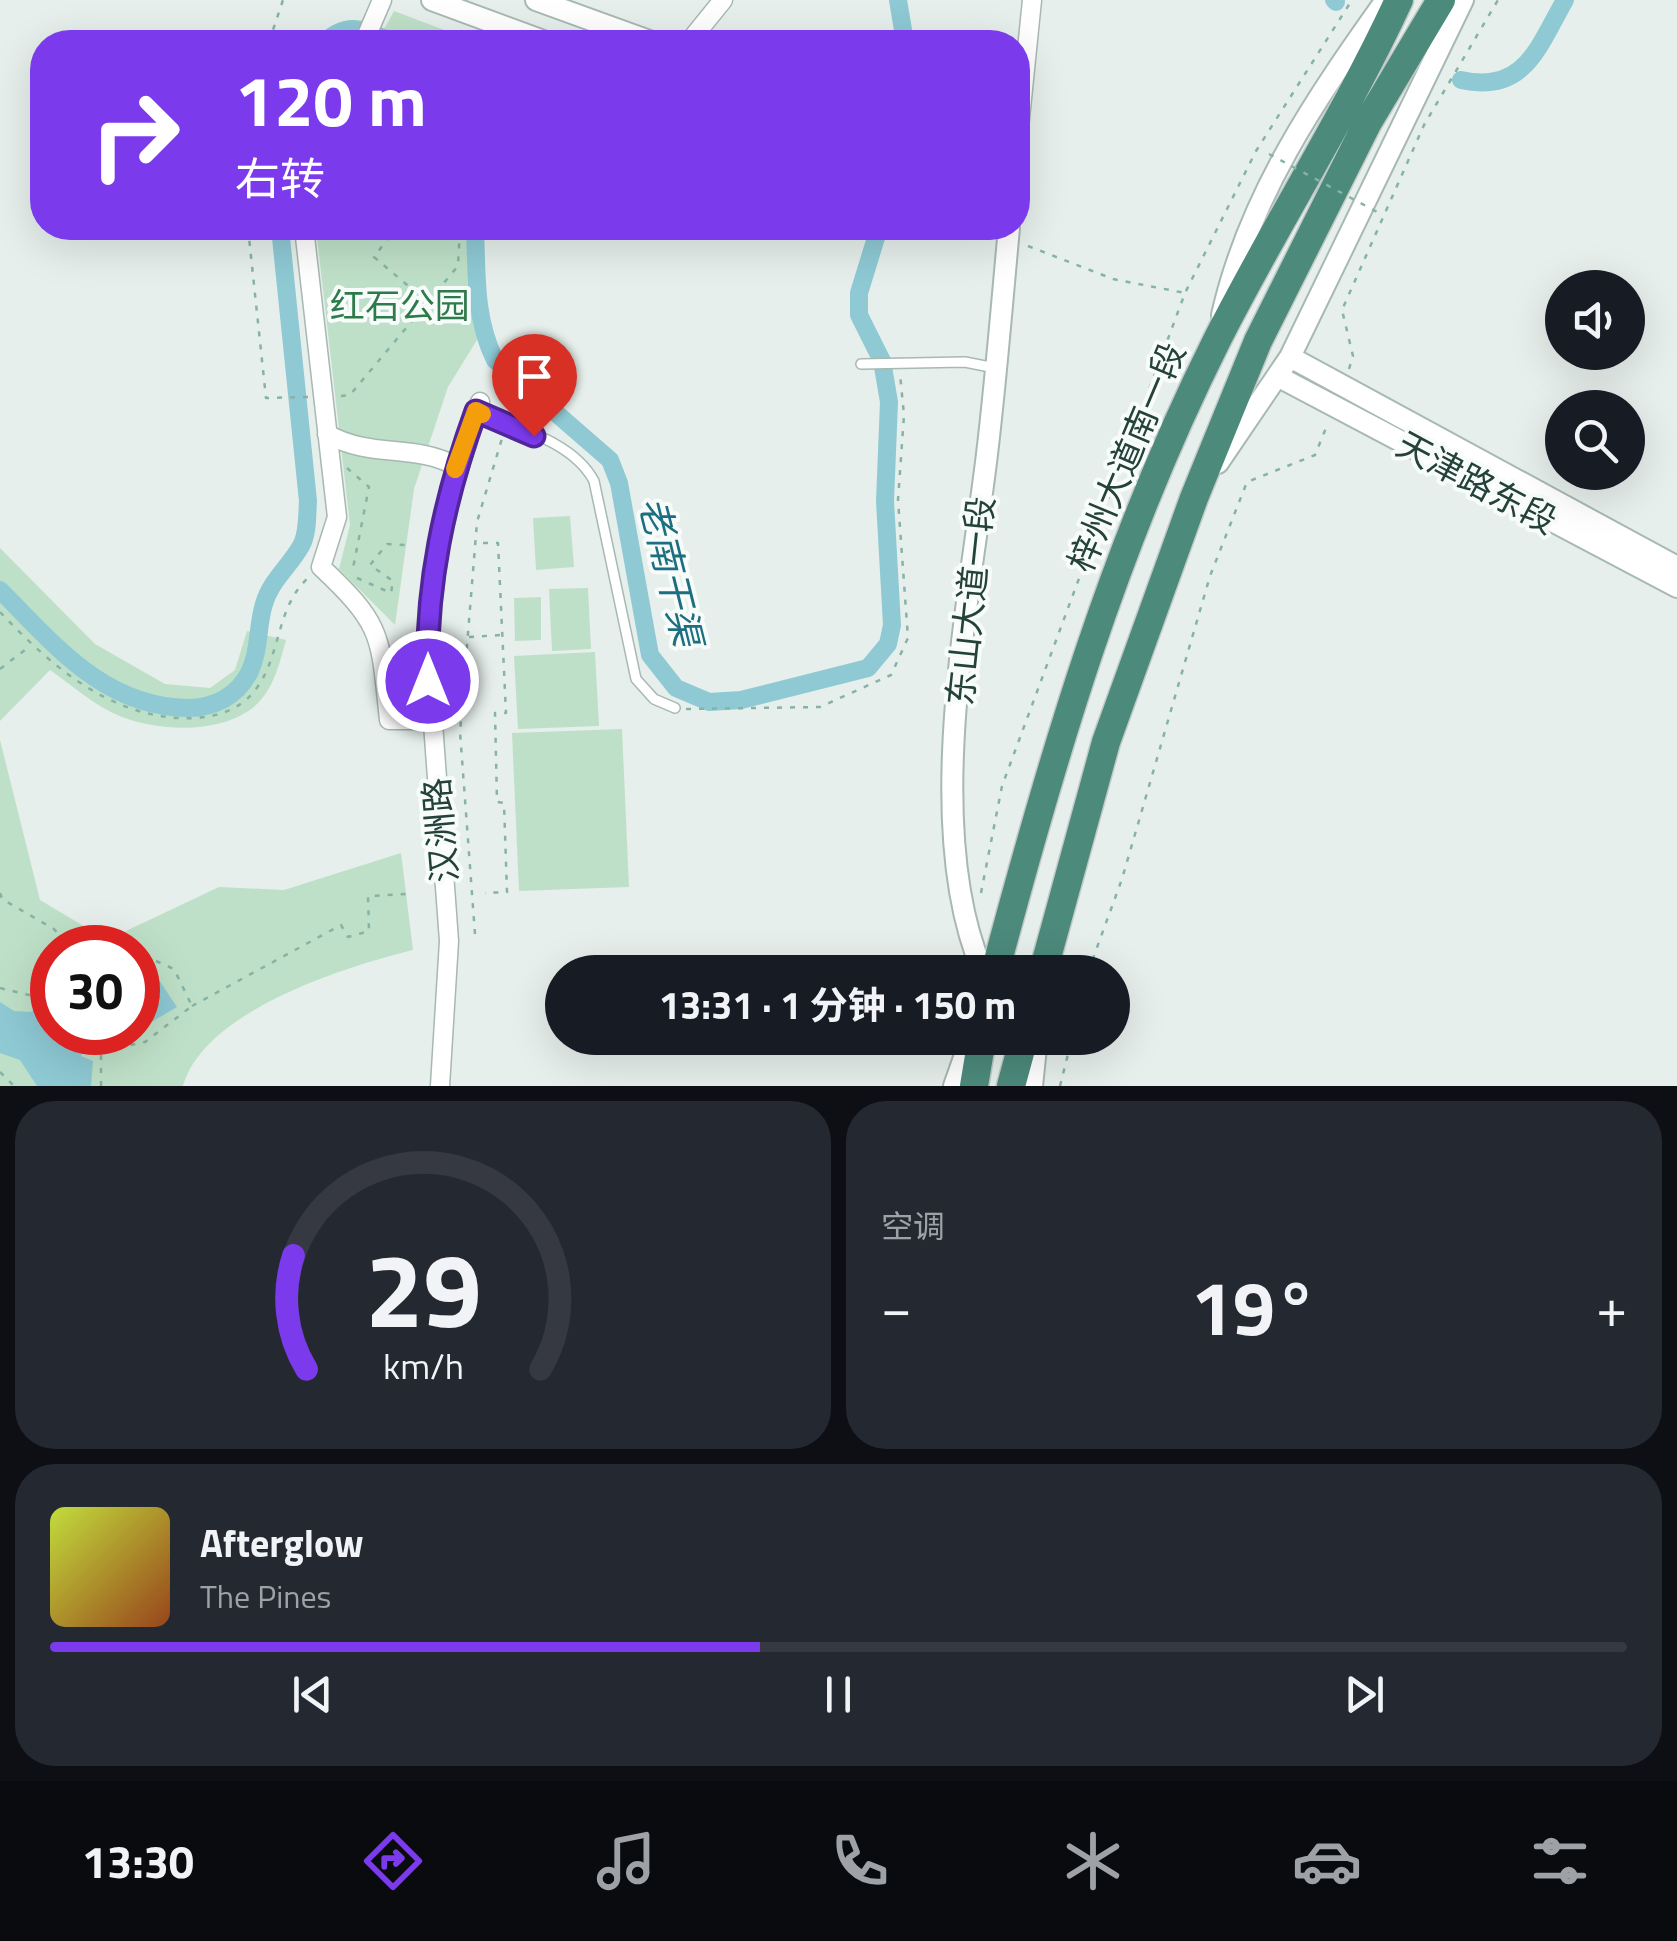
<!DOCTYPE html>
<html lang="zh">
<meta charset="utf-8">
<style>
body{margin:0;font-family:"Titillium Web","Noto Sans SC",sans-serif;background:#242831;color:#f1f3f6;height:100vh;display:flex;flex-direction:column;font-size:38px;white-space:nowrap}
*{box-sizing:border-box;margin:0}
p{font-size:32px;color:#9ea1a6}
.icon{flex:none;width:55px;height:55px;fill:none;stroke:currentColor;stroke-width:2;stroke-linecap:round;stroke-linejoin:round}
.map{position:relative;height:1086px;overflow:hidden}
.drawer{display:flex;flex-direction:column;gap:15px;padding:15px;background:#0d0f14;flex:1}
.drawer>*{flex:none}
.banner{position:absolute;left:30px;top:30px;width:1000px;height:210px;border-radius:40px;box-shadow:0 10px 40px #0002;background:#7c3aed;color:#fff;overflow:hidden}
.tools{position:absolute;left:1545px;top:270px;display:grid;gap:20px}
.tools a{display:grid;place-items:center;width:100px;height:100px;border-radius:50%;background:#171b24;box-shadow:0 10px 40px #0002;font-size:50px}
.speed{position:absolute;left:30px;top:925px;display:flex;gap:20px;font-size:50px;font-weight:700;text-align:center}
.speed>*{display:grid;place-content:center;width:130px;height:130px;border-radius:50%;background:#171b24;box-shadow:0 10px 40px #0002;line-height:1}
.speed .limit{border:15px solid #d22;background:#fff;color:#111}
.pin{position:absolute;display:grid;place-items:center;width:85px;height:85px;color:#fff;margin:-102px -42px;border-radius:50% 50% 50% 0;rotate:-45deg;box-shadow:0 0 10px #0007}
.pin .icon{rotate:45deg}
.me{position:absolute;width:110px;margin:-55px;rotate:0deg;stroke-linejoin:round;filter:drop-shadow(0 0 8px #0008)}
.turn{display:flex;align-items:center;gap:35px;height:210px;padding:0 40px;font-size:45px}
.turn .icon{width:130px;height:130px;stroke-width:2.5}
.turn b{display:block;font-size:70px;line-height:85px}
.big{font-size:75px;font-weight:700;line-height:1.1}
.drawer .tile{flex:1;display:flex;flex-direction:column;justify-content:center;gap:15px;min-width:0;padding:0 35px;border-radius:40px;background:#242831}
.drawer .dial{align-items:center;gap:0}
.dial svg{height:260px;overflow:visible;fill:none;stroke:#363941;stroke-width:7;stroke-linecap:round;text-anchor:middle}
.dial text{fill:#f1f3f6;stroke:none}
.song{display:flex;align-items:center;gap:30px}
.cover{width:120px;height:120px;border-radius:15px;background:linear-gradient(135deg,hsl(70 70% 55%),hsl(20 70% 35%))}
.played{height:10px;border-radius:5px;background:linear-gradient(90deg,#7c3aed 45%,#363941 45%)}
.keys{display:flex;justify-content:space-around;direction:ltr}
.heat{display:flex;justify-content:space-between;align-items:center;font-size:55px;direction:ltr}
.drawer .tiles{flex:1;display:grid;gap:15px;grid-template-columns:1fr 1fr}
.tile:last-child{grid-column:span 2}
.trip{position:absolute;left:545px;top:955px;width:585px;height:100px;border-radius:50px;background:#171b24;box-shadow:0 10px 40px #0002;font-weight:700;line-height:100px;text-align:center}
.dock{display:flex;height:160px;justify-content:space-around;align-items:center;background:#090b0e;color:#9ea1a6}
.dock .icon{width:70px;height:70px}
.dock .active{color:#7c3aed}
.dock b{font-size:45px;color:#f1f3f6}
.map>svg:first-child{display:block}
.green{fill:#bfe0c8;fill-rule:evenodd}
.water{fill:#8ec9d4}
.lines{fill:none;stroke-linecap:round;stroke-linejoin:round}
.canal{stroke:#8ec9d4;stroke-width:18}
.service-casing{stroke:#a8b8b2;stroke-width:12}
.minor-casing{stroke:#a8b8b2;stroke-width:21}
.tertiary-casing{stroke:#a8b8b2;stroke-width:24}
.trunk-casing{stroke:#c2cac8;stroke-width:31}
.path{stroke:#86b3a5;stroke-width:2.5;stroke-dasharray:5 8;stroke-linecap:butt}
.service{stroke:#fff;stroke-width:9}
.minor{stroke:#fff;stroke-width:18}
.tertiary{stroke:#fff;stroke-width:20}
.trunk{stroke:#4c8a7c;stroke-width:28}
.path-bridge{stroke:#86b3a5;stroke-width:2.5;stroke-dasharray:5 8;stroke-linecap:butt}
.route-casing{stroke:#51269a;stroke-width:25}
.route{stroke:#7c3aed;stroke-width:18}
.slow{stroke:#f59e0b;stroke-width:18}
.labels{text-anchor:middle;dominant-baseline:central;stroke-width:8;stroke-linejoin:round;paint-order:stroke}
.park-label{font-size:35px;fill:#2d7a4b;stroke:#f7fbf9}
.street-label{font-size:35px;fill:#24423a;stroke:#f7fbf9}
.water-label{font-size:38px;font-style:italic;fill:#1c6f80;stroke:#f7fbf9}
</style>
<div class="map">
<svg width="1677" height="1086" viewBox="0 0 1677 1086">
<rect width="100%" height="100%" fill="#e6efeb"/>
<path class="green" d="M394 11 476 42H377Z
M316 228H470L477 340 448 387 414 489 395 625 339 569 350 525Z
M570 516 574 567 536 570 533 518Z
M0 548 95 644 165 684 210 688 235 670 247 631 286 640C280 662 274 688 257 704 225 734 161 732 122 717 96 707 73 686 50 670L0 721Z
M588 588 591 649 552 651 549 589Z
M541 597V640L515 641 514 598Z
M595 652 599 726 518 729 514 656Z
M622 729 629 887 519 891 512 733Z
M0 740 40 900 107 940 219 887 284 890 401 853 413 950C344 967 204 1011 183 1086H0ZM52 948H138V1032H52Z"/>
<path class="water" d="M140 966 155 974 177 1007 138 1030Z
M52 994V1032L90 1033 81 1056 93 1061 91 1086H37L20 1060 0 1053V1002L14 1011 31 1012Z"/>
<g class="lines">
<path class="canal" d="M898 0 905 42
M1334 0 1336 2
M325 42C348 20 366 30 392 42
M1461 80C1525 94 1538 47 1565 0
M475 228C477 273 474 318 495 360L610 460 619 483 650 655 676 688 709 702 741 700 868 668 888 644 892 625 885 501 889 402 882 361 859 315V293L879 228
M0 590C55 645 104 707 188 708 214 708 238 696 250 671 260 650 257 626 264 604 271 580 289 567 301 546 308 534 307 515 308 501L280 228"/>
<defs>
<path id="service" d="M861 364 965 362 995 368
M476 411C516 428 573 441 594 481L636 679 654 699 675 708"/>
<path id="minor" d="M364 42 382 0
M689 42 723 0
M1018 138 1032 0
M304 228 337 517 321 567C384 626 380 636 389 720H430
M327 434C372 459 413 443 456 466
M440 1086 449 941 427 642 443 519 480 402"/>
<path id="tertiary" d="M432 0 546 42
M536 0 652 42
M1222 315C1249 196 1316 98 1386 0
M1290 357 1677 567
M1277 376 1677 587
M1218 463 1290 357 1463 0
M983 972C921 830 969 605 987 454 996 379 1002 303 1009 228
M954 1086 971 1038
M1032 1086 1037 1038"/>
<path id="trunk" d="M995 972C1053 754 1115 543 1217 340 1275 225 1345 117 1399 0
M1043 972 1106 742 1194 498 1258 341 1368 122 1441 0
M974 1086 982 1038
M1011 1086 1024 1038"/>
</defs>
<use href="#service" class="service-casing"/>
<use href="#minor" class="minor-casing"/>
<use href="#tertiary" class="tertiary-casing"/>
<use href="#trunk" class="trunk-casing"/>
<path class="path" d="M269 42 283 0
M248 228 266 398 308 397
M378 228 389 237 374 257 426 301
M1028 246 1113 279 1185 293
M1349 369 1353 356 1342 310 1424 125 1498 0
M341 396 350 395 458 266 460 228
M347 468 369 487 352 573
M483 543H498L506 713H495L497 802 504 803 507 892 485 893
M357 578 391 593 393 581 370 565 387 544 405 545
M0 612C53 668 115 722 196 718 220 716 241 709 256 689 281 656 276 608 307 579
M469 637 501 635
M0 669 30 646
M686 709 820 707 891 675 908 638 898 500 904 415 900 374
M0 893 2 899 54 929 68 945
M981 893 1002 786 1185 293 1256 151 1352 0
M475 934 460 732 477 522 503 435
M61 948H85
M1088 972 1122 879 1210 576 1247 482 1315 455 1328 423
M0 988 29 995 41 984 52 958
M192 1006 341 925 348 937 369 931 368 896 406 894
M0 1072 14 1086
M101 1086V1051L145 1042 192 1006 174 969 138 953
M1060 1086 1072 1038"/>
<use href="#service" class="service"/>
<use href="#minor" class="minor"/>
<use href="#tertiary" class="tertiary"/>
<use href="#trunk" class="trunk"/>
<path class="path-bridge" d="M1269 154 1379 213"/>
</g>
<g class="lines">
<defs>
<path id="route" d="M428 681C425 587 444 499 476 411L534 436"/>
</defs>
<use href="#route" class="route-casing"/>
<use href="#route" class="route"/>
<path class="slow" d="M455 469 476 411 482 414"/>
</g>
<g class="labels">
<g class="park-label">
<text x="400" y="305">红石公园</text>
</g>
<g class="street-label">
<text transform="translate(1126 457) rotate(-67)">梓州大道南一段</text>
<text transform="translate(1477 482) rotate(28)">天津路东段</text>
<text transform="translate(970 601) rotate(-84)">东山大道一段</text>
<text transform="translate(440 830) rotate(-95)">汉洲路</text>
</g>
<g class="water-label">
<text transform="translate(671 571) rotate(76)">老南干渠</text>
</g>
</g>
</svg>
<div class="tools">
<a><svg class="icon" aria-label="sound" viewBox="0 0 24 24"><path d="M4 9h4l5-4v14l-5-4H4zM17 9q2 3 0 6"/></svg></a>
<a><svg class="icon" aria-label="search" viewBox="0 0 24 24"><circle cx="10" cy="10" r="6"/><path d="M15 15l6 6"/></svg></a>
</div>
<div class="speed"><div class="limit">30</div></div>
<div class="pin" style="left:534px;top:436px;background:#d93025"><svg class="icon" aria-label="arrive" viewBox="0 0 24 24"><path d="M6 21V4h12l-3 4 3 4H6"/></svg></div>
<svg class="me" style="left:428px;top:681px" viewBox="-20 -20 40 40"><circle r="17" fill="#7c3aed" stroke="#fff" stroke-width="3"/><path d="M0-11L8 9 0 5-8 9z" fill="#fff"/></svg>
<div class="trip">13:31 · 1 分钟 · 150 m</div>
<div class="banner">
<div class="turn"><svg class="icon" aria-label="right" viewBox="0 0 24 24"><path d="M7 20v-9h11M14 6l5 5-5 5"/></svg><div><b>120 m</b>右转</div></div>
</div>
</div>
<section class="drawer">
<div class="tiles">
<div class="tile dial"><svg viewBox="0 0 100 80">
<path d="M14 69A42 42 0 1 1 86 69"/>
<path d="M14 69A42 42 0 0 1 10 34" stroke="#7c3aed"/>
<text x="50" y="56" font-size="32" font-weight="700">29</text>
<text x="50" y="72" font-size="11">km/h</text>
</svg></div>
<div class="tile"><p>空调</p>
<div class="heat"><a>−</a><b class="big">19°</b><a>+</a></div>
</div>
<div class="tile">
<div class="song"><i class="cover"></i><div><b>Afterglow</b><p>The Pines</p></div></div>
<div class="played"></div>
<div class="keys"><svg class="icon" aria-label="previous" viewBox="0 0 24 24"><path d="M18 5L8 12l10 7zM5 5v14"/></svg><svg class="icon" aria-label="pause" viewBox="0 0 24 24"><path d="M8 5v14M16 5v14"/></svg><svg class="icon" aria-label="next" viewBox="0 0 24 24"><path d="M6 5l10 7-10 7zM19 5v14"/></svg></div>
</div>
</div>
</section>
<nav class="dock">
<b>13:30</b>
<svg class="icon active" aria-label="directions" viewBox="0 0 24 24"><path d="M12 3l9 9-9 9-9-9zM9 14v-3h6M13 9l2 2-2 2"/></svg>
<svg class="icon" aria-label="music" viewBox="0 0 24 24"><path d="M9 18V5l10-2v13"/><circle cx="6" cy="18" r="3"/><circle cx="16" cy="16" r="3"/></svg>
<svg class="icon" aria-label="phone" viewBox="0 0 24 24"><path d="M5 4h4l2 5-3 2q2 4 5 5l2-3 5 2v4C11 20 4 13 5 4z"/></svg>
<svg class="icon" aria-label="climate" viewBox="0 0 24 24"><path d="M12 3v18M4 7l16 10M4 17L20 7"/></svg>
<svg class="icon" aria-label="car" viewBox="0 0 24 24"><path d="M5 17H2v-5l4-1 3-4h7l3 4 3 1v5h-3M9 17h6M6 11h13"/><circle cx="7" cy="17" r="2"/><circle cx="17" cy="17" r="2"/></svg>
<svg class="icon" aria-label="filters" viewBox="0 0 24 24"><path d="M4 7h16M4 17h16"/><circle cx="9" cy="7" r="2"/><circle cx="15" cy="17" r="2"/></svg>
</nav>
